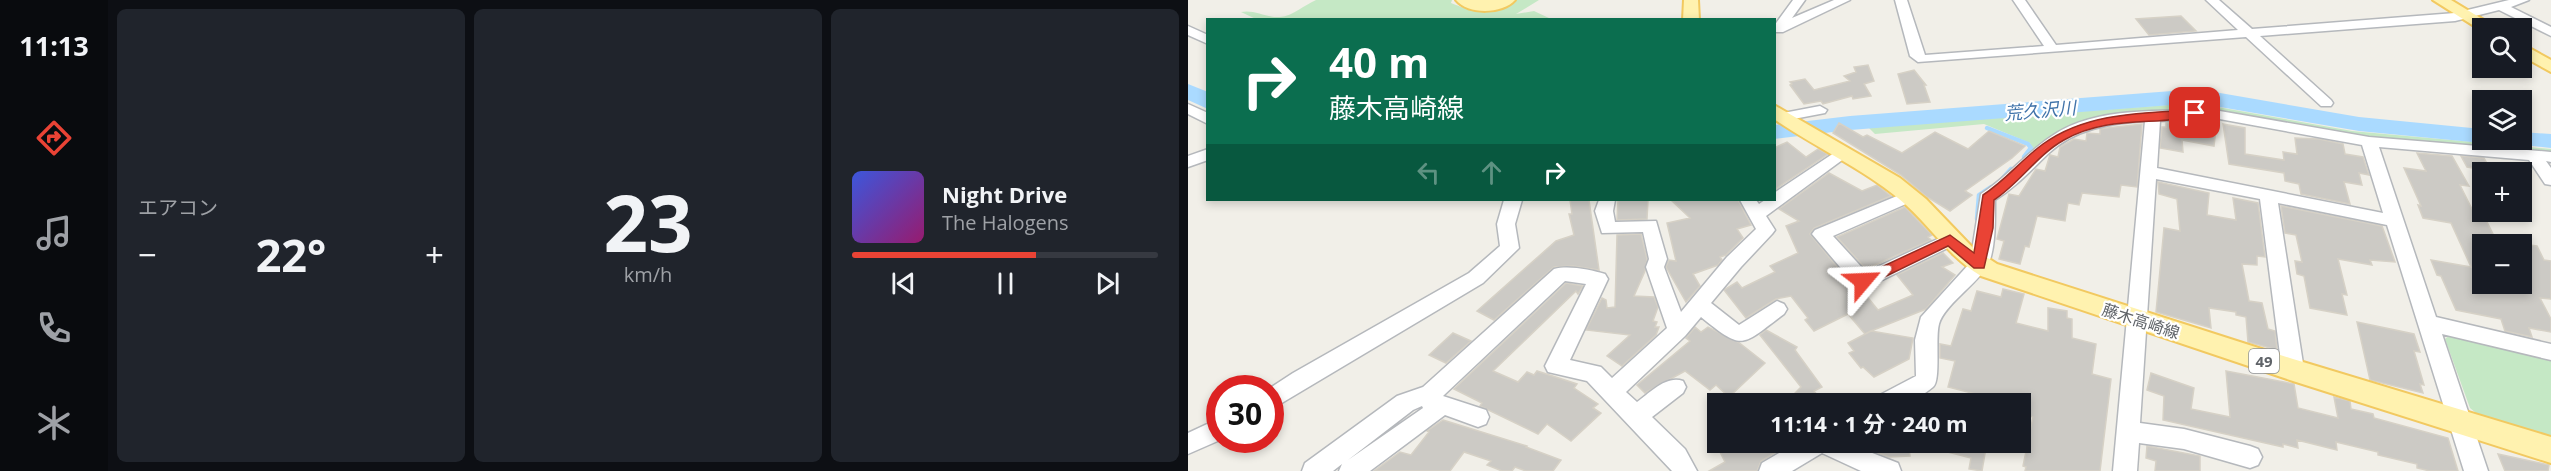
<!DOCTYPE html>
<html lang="ja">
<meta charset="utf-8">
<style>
body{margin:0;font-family:"Open Sans","Noto Sans JP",sans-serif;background:#20242c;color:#f1f3f6;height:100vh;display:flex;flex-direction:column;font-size:22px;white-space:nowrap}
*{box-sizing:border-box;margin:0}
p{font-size:20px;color:#9ea1a6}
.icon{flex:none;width:33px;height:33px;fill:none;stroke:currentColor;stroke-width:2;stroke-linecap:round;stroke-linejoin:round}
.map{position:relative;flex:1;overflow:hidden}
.drawer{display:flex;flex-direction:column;gap:9px;padding:9px;background:#0d0f14;width:1080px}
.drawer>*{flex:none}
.banner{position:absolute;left:18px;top:18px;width:570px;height:183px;border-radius:0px;box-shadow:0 3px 9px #0003;background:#0b6e4f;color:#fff;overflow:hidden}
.tools{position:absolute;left:1284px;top:18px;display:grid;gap:12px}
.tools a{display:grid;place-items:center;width:60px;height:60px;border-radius:0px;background:#171b24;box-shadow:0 3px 9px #0003;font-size:30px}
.speed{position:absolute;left:18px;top:375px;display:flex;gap:12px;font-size:30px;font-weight:700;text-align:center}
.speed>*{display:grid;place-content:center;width:78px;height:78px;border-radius:50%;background:#171b24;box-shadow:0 3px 9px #0003;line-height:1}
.speed .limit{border:9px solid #d22;background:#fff;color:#111}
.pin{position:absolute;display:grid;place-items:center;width:51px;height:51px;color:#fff;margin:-26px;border-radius:12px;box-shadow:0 3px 9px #0006}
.me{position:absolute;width:66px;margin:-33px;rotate:64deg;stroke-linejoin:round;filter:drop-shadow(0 0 4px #0008)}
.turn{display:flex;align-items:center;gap:21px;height:126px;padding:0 24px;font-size:27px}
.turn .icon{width:78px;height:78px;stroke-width:2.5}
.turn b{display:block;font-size:42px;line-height:51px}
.lanes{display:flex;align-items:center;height:57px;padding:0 24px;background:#0003;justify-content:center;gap:30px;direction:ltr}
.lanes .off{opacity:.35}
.big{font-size:45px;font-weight:700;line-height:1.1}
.drawer .card{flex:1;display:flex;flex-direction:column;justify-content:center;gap:9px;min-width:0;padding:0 21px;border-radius:9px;background:#20242c}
.drawer .dial{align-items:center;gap:0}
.dial b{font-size:78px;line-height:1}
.song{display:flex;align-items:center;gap:18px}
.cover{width:72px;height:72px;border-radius:9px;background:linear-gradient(135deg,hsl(230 70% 55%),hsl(320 70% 35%))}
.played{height:6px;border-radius:3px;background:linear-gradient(90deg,#ea4335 60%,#363941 60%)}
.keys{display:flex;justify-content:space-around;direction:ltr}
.heat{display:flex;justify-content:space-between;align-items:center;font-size:33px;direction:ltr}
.drawer .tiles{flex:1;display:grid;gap:9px;grid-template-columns:repeat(3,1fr)}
.trip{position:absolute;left:519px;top:393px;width:324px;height:60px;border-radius:0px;background:#171b24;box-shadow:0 3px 9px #0003;font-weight:700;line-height:60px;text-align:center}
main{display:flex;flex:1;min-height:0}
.menu{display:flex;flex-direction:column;width:108px;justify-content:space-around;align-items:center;background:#090b0e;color:#9ea1a6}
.menu .icon{width:42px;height:42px}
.menu .active{color:#ea4335}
.menu b{font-size:27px;color:#f1f3f6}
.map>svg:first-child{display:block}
.green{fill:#c5e8c5}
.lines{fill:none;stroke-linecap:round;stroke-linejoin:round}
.stream{stroke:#aadaff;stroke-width:4.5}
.river{fill:#aadaff;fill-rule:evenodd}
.building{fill:#cccac5;stroke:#d6d1c6;stroke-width:1.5}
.minor-casing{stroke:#b5b8bc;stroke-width:3}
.major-casing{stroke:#f2c960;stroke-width:4}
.minor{fill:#fff;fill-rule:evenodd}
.major{fill:#fff2af;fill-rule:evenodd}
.route{fill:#ea4335;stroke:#982c22;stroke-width:1.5}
.labels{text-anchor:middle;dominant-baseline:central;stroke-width:4.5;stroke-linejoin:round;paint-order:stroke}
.shield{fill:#fff;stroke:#8f9295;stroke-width:1.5}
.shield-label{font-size:15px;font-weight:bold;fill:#5f6368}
.street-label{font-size:16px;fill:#5f6368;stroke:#fff}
.water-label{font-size:18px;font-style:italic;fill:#4174aa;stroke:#fff}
</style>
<main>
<nav class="menu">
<b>11:13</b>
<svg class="icon active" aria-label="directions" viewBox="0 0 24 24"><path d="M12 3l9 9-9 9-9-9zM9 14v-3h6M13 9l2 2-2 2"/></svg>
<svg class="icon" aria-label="music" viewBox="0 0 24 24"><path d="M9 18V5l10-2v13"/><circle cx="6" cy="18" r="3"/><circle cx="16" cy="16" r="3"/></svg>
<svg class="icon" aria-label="phone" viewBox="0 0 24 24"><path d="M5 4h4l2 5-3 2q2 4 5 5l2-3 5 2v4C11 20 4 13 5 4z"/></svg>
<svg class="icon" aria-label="climate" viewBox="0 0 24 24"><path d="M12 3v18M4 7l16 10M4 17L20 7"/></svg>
</nav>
<section class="drawer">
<div class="tiles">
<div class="card"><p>エアコン</p>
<div class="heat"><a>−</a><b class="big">22°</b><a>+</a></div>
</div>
<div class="card dial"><b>23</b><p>km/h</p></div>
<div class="card">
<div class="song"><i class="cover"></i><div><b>Night Drive</b><p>The Halogens</p></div></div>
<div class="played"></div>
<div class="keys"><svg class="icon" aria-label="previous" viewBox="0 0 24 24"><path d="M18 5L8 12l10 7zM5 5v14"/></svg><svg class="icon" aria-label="pause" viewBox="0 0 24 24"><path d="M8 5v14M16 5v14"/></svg><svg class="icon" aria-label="next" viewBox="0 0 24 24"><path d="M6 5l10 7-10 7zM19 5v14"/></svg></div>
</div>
</div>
</section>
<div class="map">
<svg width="1363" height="471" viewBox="0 0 1363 471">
<rect width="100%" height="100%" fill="#f1efe8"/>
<path class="green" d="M128 0H264L263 3C293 16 293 5 322 0 331 0 342 0 351 0L328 14 346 11 363 19 70 20 53 12C66 9 79 18 92 17 105 16 116 5 128 0Z
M1007 103 1164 131 1363 149V154L1195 140 1005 110 963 112 875 130 845 151 842 143 796 124 687 134 681 128H666Z
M1263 334 1363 358V442L1299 422 1282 408 1257 339Z"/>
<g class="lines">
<path class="stream" d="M799 128 840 144 843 148 836 157
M815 178 823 169
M789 219 791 195 803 187"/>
<path class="river" d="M0 84 20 92V109L0 100Z
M997 90 1032 93 1171 117 1294 129V140H1304L1294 143 1171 131 1032 107 997 104 662 130 586 139V125L662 116Z
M1334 132 1363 134V148L1325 144 1322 140H1334Z"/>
</g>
<path class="building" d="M993 16 1008 31 961 35 948 19Z
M680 65 686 81 676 84 683 96 665 99 664 96 635 104 633 101 616 104 602 85 604 84 602 82 617 79 626 90 662 81 656 76 668 72 666 67Z
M726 70 738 85H736L742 102 719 104 710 74Z
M996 122 1028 128 1026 146 994 140 995 152 972 148 974 127H978V123Z
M651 123 675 137 679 135 714 153 747 132 780 149 801 131 837 146 824 158 777 191 784 195 762 211 739 197 713 175 645 133Z
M954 124 949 187 933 185 931 197 894 193 891 205 880 203 877 221 849 216 841 247 837 246 832 264 811 259 816 241 809 239 821 194 831 196 848 169 857 171 862 155 870 157 872 147 886 139 898 141 899 133 912 134V129L919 128Z
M1035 124 1057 128V154L1096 160 1095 152 1109 154 1107 138 1131 139 1155 144 1157 154 1175 157 1181 175 1171 173 1174 185 1156 182 1162 204 1113 194 1111 184 1097 181 1096 173 1041 164Z
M599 142 618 157 630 149 640 154 586 190V148Z
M1229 153 1264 156 1281 186 1272 185 1287 215 1296 216 1310 244H1294V284H1334V244L1349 246 1356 260 1363 261V299L1352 298 1363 319V332L1341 328 1344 337 1317 331 1313 319 1268 310 1253 276 1249 275 1243 260 1283 267 1263 223 1235 218 1230 205 1233 206 1216 168 1238 171Z
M1273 156 1296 158 1303 171 1279 167Z
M641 173 674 191 689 185 703 196 626 228 622 234 666 287 672 288 690 310 725 295 709 275 755 253 765 263 754 267 767 275 738 309 683 331 725 338 721 359 686 377 675 367 673 368 661 353 666 351 660 343 683 331 677 334 660 314 626 331 617 320 620 318 603 296 588 299 558 318 536 290 549 282 554 288 587 272 582 266 610 253 598 226 611 221 591 209Z
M970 182 1021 193 1019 215 1048 220 1045 198 1070 203 1077 257 1069 256V265L1054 264 1061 301 1074 303 1080 329 1087 331 1089 350 1060 342 1058 317 1048 315V312L1021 308 1023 328 968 312 976 228 992 231 989 199 971 194Z
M382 200H401L411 270 385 266 366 267 306 320 289 311 368 241 386 235 381 214H384Z
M430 200H460L459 219 429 220Z
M483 200H550L563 225 549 229 555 238 538 255 532 257 534 260 530 265 505 274 512 286 498 302 478 267 481 260 488 261 479 223 502 218Z
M1093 206 1194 226 1207 262 1182 260 1184 265 1150 259 1159 295 1154 294 1159 315 1122 308 1116 276 1109 274 1107 261 1114 262 1108 235 1097 233Z
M717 207 744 235 740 237 743 240 678 269 649 237Z
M453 234 459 259 457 271 446 296 466 297 470 307 465 321 469 322 467 327H471L468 335 434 366 419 356 442 335 398 330 414 298 418 300 419 308 427 307 429 235Z
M378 283 395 286 390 294 388 291 305 371 330 382 339 372 346 375 349 371 389 384 386 388 410 404 405 408 413 413 383 441 359 424 350 434 292 406 294 403 266 389Z
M815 289 836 294 828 323 860 331V308L879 311V318L884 319V338L908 344 904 374 923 379 912 471H837L838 467 835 466 845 417 832 413V404H814L815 401 760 387 767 361 752 358V344L763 346 775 309 783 311 789 291 813 297Z
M1169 322 1226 334 1232 352 1226 351 1236 385 1232 384 1235 393 1182 380Z
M507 327 513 332 520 327 550 342 577 363 541 397 528 385 522 390 497 371 457 393 449 385 502 341 498 338Z
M578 330 609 347 607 350 634 387 626 391 630 396 614 404 607 393 613 387 572 335Z
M265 333 283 341 258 363 241 355Z
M1038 371 1106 384 1110 408 1150 418 1146 397 1162 401 1163 409 1185 414 1186 418 1260 438 1270 471H1242L1229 468V464L1190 455V452L1148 442 1149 450 1109 440 1110 448 1095 444V447L975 420 976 396 959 390 963 373 1006 388 1003 409 1042 417Z
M255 420 339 446 338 447 373 460 365 471H338L327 467 324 471H314L299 465 303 461 276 452 262 471H186L212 452 223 455 241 432 239 431Z
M536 442H605L573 461 569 471H521L537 462 529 446Z
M671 442H720L722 456 701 457 670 445Z
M741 442H799L794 471 781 469 783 458 740 447Z
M959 446 1012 456V471H967L968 461 958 458Z
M1310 454 1361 465 1360 471H1317Z"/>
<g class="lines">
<defs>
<path id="minor" d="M605 0H617L604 18 646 0H662L595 32H587L586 26Z
M707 0H719L737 55 856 46 825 0H837L868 45 1050 30 1018 0H1031L1064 29 1267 13 1321 0H1341L1323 7 1363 27V36L1311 10 1267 21 1072 36 1143 100 1145 103 1143 106H1133L1058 37 730 62 722 56Z
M0 26 20 35V44L0 35Z
M0 104 20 113V124L0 114Z
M632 106 639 110 637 113 595 121 588 117 590 114Z
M1026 110 1181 137 1363 152V162L1358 161 1363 168V185L1357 184 1341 160 1191 147 1248 317 1363 344V360L1254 334 1300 471H1276L1199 225 1090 203 1116 370 1113 376 1105 379 1097 376 1094 370 1072 199 968 179 952 423 996 429 1062 446 1070 449 1074 457 1070 465 1062 468 996 449 951 443 949 471H925L957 121C922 123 887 129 861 153 843 170 828 187 807 200 807 218 808 254 798 268 787 285 756 306 751 324 747 338 753 381 745 387 727 403 708 404 685 404L688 397 728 376 727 340 733 317 782 263 793 194C819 177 838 153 864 136 909 105 975 112 1026 110ZM1026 118 1174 145 1195 213 969 168 972 121Z
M655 147 663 152 661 155 578 216 587 230 584 234 553 267 523 303 551 325 589 301 596 304 599 309 596 314C553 346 556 352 513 317L497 336 438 392 449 402C462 393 478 375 495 381L498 387 495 393 464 417 497 449 509 471H484L399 381 360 372 357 366 398 284 377 281 255 396 298 410 301 417 298 424 290 427 257 415 182 471H151L154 464 145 471H114L117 463 209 396 235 387 366 269C381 265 403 270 417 274L420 279 382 360 413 367 424 378 479 328 458 267 461 259 455 232 414 233 407 211 411 200H427L425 211 427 222 468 221 479 259 476 267 493 312 539 257 568 229 552 200H568L571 204 577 200H586V193ZM234 406 235 408 160 460 225 410Z
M20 149V160L0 167V156Z
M721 191 729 196 727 200 645 236 678 272 756 236H768L771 240 768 244 682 286H668L624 234 627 230Z
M316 200H334L327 224 331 248 295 283 82 410V388L105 373 281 273 312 246 309 224Z
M32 418V440L0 454V433Z
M610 442H656L710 463 713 471H673L634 453 604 471H571L574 463Z"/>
<path id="major" d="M268 0H327C315 14 280 15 268 0Z
M496 0H510L511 20H495Z
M1245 0H1263L1309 28H1294V31Z
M1334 44 1363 60V72L1334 56Z
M586 105 712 178 738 199 786 249 809 264 1105 359 1363 437V463L1105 381 793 276C759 256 740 222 710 198 672 167 627 147 586 119Z"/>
</defs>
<use href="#minor" class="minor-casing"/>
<use href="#major" class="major-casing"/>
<use href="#minor" class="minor"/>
<use href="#major" class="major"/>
</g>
<path class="route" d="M1007 110 1011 111V116C965 126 920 115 876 140 849 155 832 183 806 200L805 228 796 268H786L760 246 680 285H670L668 281 670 278 762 235 786 253 795 195C818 180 833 160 855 144 899 112 955 113 1007 110Z"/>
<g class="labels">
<rect class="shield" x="1061" y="349" width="30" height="24" rx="4.5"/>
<g class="shield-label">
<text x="1076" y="361">49</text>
</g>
<g class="street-label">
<text transform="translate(953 321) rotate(18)">藤木高崎線</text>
</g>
<g class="water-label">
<text transform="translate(852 110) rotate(-5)">荒久沢川</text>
</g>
</g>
</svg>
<div class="tools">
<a><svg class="icon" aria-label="search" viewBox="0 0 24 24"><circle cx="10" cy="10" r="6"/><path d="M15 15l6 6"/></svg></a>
<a><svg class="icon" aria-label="layers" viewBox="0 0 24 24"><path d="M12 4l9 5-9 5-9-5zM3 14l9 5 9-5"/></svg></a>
<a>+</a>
<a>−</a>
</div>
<div class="speed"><div class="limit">30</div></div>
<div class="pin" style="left:1007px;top:113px;background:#d93025"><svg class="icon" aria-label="arrive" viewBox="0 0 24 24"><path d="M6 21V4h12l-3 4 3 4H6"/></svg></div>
<svg class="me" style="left:675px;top:281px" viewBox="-20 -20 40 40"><path d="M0-17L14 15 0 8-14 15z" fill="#ea4335" stroke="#fff" stroke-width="4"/></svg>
<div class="trip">11:14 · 1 分 · 240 m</div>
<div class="banner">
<div class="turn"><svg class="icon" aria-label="right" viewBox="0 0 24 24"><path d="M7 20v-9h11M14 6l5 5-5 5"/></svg><div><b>40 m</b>藤木高崎線</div></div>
<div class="lanes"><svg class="icon off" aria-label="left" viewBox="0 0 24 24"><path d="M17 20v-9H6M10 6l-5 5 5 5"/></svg><svg class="icon off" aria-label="ahead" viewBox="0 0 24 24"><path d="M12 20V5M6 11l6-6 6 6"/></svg><svg class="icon" aria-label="right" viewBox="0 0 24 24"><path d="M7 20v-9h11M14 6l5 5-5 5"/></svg></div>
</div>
</div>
</main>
